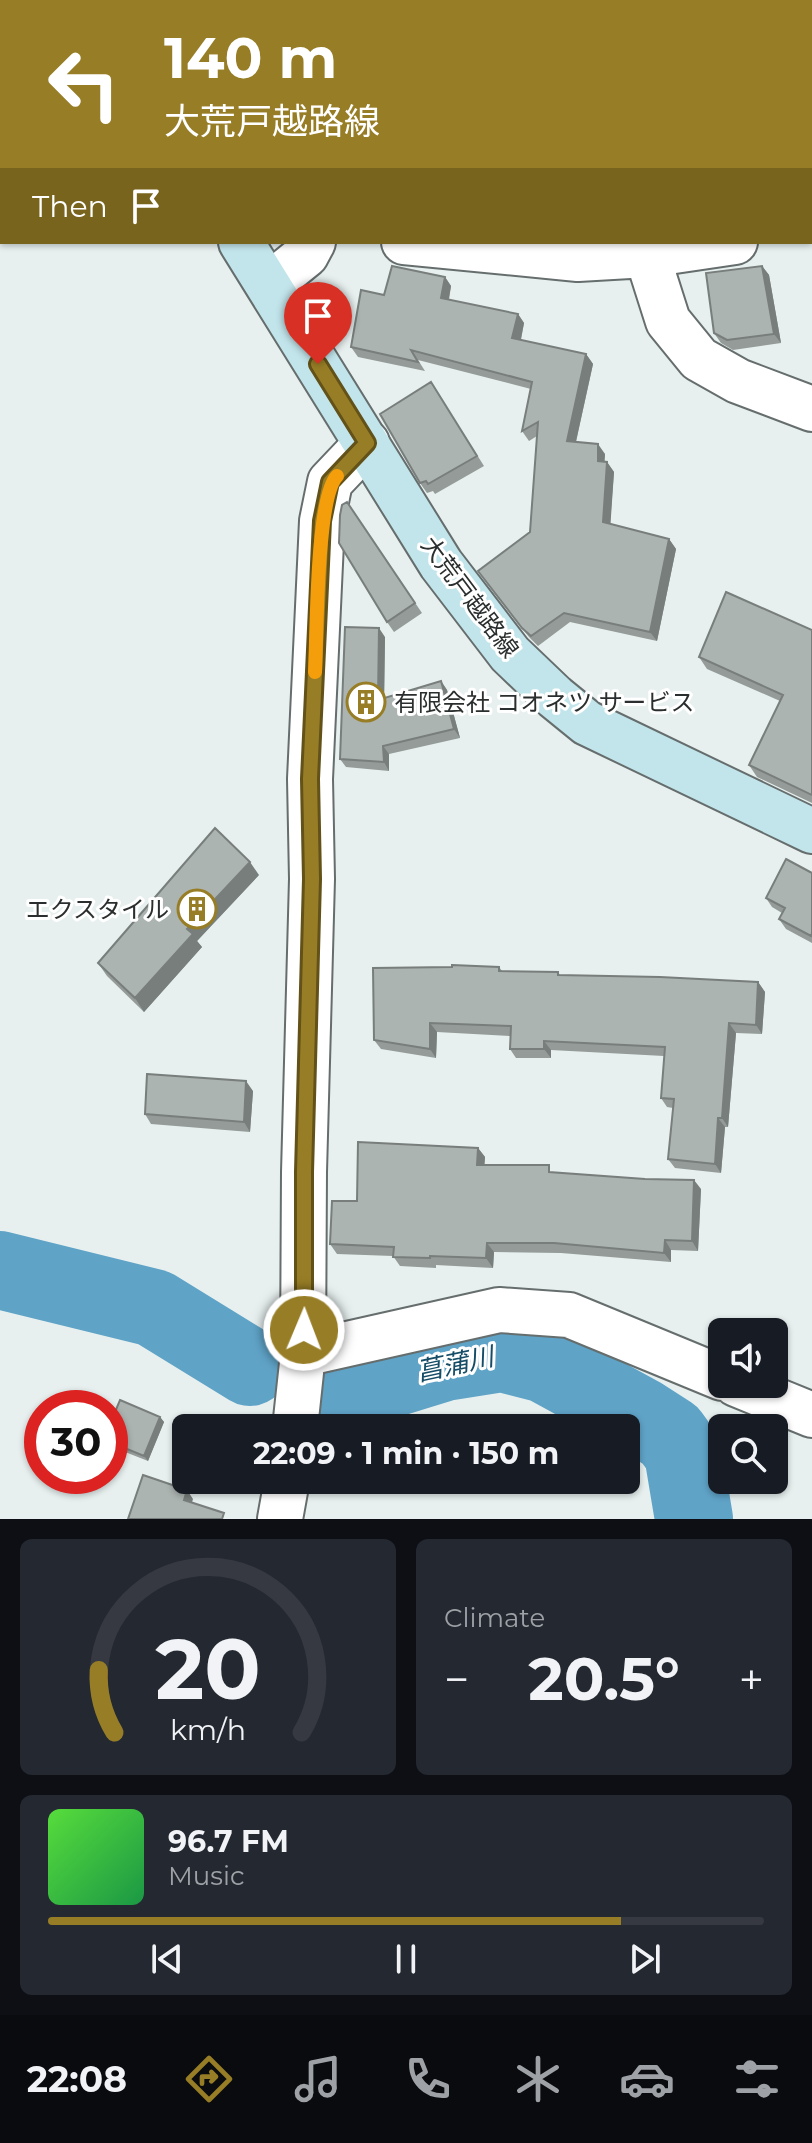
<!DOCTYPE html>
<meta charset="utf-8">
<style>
body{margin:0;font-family:Montserrat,"Noto Sans JP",sans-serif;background:#242831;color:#f1f3f6;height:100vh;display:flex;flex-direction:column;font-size:30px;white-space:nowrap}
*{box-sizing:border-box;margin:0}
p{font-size:26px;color:#9ea1a6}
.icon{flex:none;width:44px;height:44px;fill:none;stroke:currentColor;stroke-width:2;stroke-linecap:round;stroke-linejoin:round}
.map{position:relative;height:1519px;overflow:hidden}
.panel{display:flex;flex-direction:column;gap:20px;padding:20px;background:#0d0f14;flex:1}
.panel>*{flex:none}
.top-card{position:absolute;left:0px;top:0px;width:812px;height:244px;box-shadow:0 2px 6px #0004;background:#977d25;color:#fff;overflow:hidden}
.fabs{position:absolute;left:708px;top:1318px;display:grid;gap:16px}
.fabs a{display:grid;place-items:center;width:80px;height:80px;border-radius:12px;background:#171b24;box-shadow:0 2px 6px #0004;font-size:40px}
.speed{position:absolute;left:24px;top:1390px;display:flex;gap:16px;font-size:40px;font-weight:700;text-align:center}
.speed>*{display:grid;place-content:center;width:104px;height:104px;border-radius:50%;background:#171b24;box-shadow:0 2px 6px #0004;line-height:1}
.speed .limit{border:12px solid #d22;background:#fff;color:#111}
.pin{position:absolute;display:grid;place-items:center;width:68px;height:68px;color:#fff;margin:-82px -34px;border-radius:50% 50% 50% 0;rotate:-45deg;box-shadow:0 0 8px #0007}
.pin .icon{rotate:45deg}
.me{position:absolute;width:88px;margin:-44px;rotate:1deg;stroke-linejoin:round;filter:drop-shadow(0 0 6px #0008)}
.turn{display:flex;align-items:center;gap:28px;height:168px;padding:0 32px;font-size:36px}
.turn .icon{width:104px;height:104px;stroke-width:2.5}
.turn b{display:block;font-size:56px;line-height:68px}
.then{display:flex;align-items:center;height:76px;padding:0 32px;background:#0003;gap:16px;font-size:30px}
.big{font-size:60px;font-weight:700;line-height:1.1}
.panel .tile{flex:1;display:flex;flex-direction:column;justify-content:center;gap:12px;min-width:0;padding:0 28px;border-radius:12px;background:#242831}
.panel .dial{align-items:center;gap:0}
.dial svg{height:208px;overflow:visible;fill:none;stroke:#363941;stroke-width:7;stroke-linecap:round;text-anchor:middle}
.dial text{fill:#f1f3f6;stroke:none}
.song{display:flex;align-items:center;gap:24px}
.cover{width:96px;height:96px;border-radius:12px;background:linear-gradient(135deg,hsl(110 70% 55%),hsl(140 70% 35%))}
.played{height:8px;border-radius:4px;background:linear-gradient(90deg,#977d25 80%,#363941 80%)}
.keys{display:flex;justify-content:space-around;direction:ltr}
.heat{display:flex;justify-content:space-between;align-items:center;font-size:44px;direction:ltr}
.panel .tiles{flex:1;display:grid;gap:20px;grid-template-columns:1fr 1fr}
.tile:last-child{grid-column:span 2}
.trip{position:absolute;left:172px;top:1414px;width:468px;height:80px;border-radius:12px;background:#171b24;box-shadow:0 2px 6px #0004;font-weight:700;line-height:80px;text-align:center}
.tabs{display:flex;height:128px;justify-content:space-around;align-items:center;background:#090b0e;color:#9ea1a6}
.tabs .icon{width:56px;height:56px}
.tabs .active{color:#977d25}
.tabs b{font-size:36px;color:#f1f3f6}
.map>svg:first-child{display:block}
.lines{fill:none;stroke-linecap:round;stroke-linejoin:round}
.river{stroke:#5fa3c7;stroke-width:78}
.minor-casing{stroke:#666d6d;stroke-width:48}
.secondary-casing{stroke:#666d6d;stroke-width:48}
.minor{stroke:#fff;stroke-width:44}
.secondary{stroke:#c2e5eb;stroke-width:44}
.wall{fill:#949b98}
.shaded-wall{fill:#787e7c}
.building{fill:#acb4b1;stroke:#787e7c;stroke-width:2}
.route-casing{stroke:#625118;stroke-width:20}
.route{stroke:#977d25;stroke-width:14}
.slow{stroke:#f59e0b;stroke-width:14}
.labels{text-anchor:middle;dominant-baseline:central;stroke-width:6;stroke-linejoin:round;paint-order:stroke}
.street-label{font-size:24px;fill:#2b2e2e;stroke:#fff}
.poi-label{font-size:24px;fill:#2b2e2e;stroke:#fff;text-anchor:start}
.water-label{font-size:26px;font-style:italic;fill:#154c66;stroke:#fff}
</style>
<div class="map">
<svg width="812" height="1519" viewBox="0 0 812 1519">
<rect width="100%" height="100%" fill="#e7f0ef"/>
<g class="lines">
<path class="river" d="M0 1270 154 1308 250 1367
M325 1399 445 1362 502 1353 545 1364 642 1417 670 1435 683 1453 694 1519"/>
<defs>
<path id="minor" d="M342 2V0
M810 220H812
M404 242 578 259 647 255 735 242
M647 255 668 321 699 359 738 381 812 409
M269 285 306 255 313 242
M303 1354 499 1310 569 1315 722 1378
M736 1384 812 1415
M295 1428 303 1354 304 1172 312 879 310 779 322 521 330 482 367 443
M280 1519 287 1480"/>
<path id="secondary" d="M59 0 62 2
M241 242 441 564 510 654 555 697 587 723 812 831"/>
</defs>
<use href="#minor" class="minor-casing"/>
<use href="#secondary" class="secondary-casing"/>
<use href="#minor" class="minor"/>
<use href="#secondary" class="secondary"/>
</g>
<path class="wall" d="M762 266 769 275 781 343 733 350 721 343 714 333Z
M445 277 451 286 449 300 518 314 524 323 521 340 586 354 593 364 576 442 605 454 604 462H607L614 472 610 524 669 539 676 549 657 641 570 622 538 646 529 637 485 581 530 532 537 436 529 441 522 431 531 389 418 360 425 371 358 357 351 347Z
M431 382 484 466 435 494 433 491 427 493 420 483Z
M347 502 422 613 394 632 387 622Z
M812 630V803L757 777 749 765 780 701 707 669 699 657Z
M385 637 384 698 441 681 447 690 460 738 389 754V771L346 767 340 759Z
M812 873V943L786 929 779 919 782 913 772 907 766 898Z
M259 875 197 941 202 947 144 1012 107 976 98 963Z
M499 967 502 971 558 972 560 975 758 982 765 992 762 1034 736 1033 728 1127H725L721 1173 675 1168 668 1159 673 1108 667 1107 661 1098 664 1056 551 1050V1058H516L510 1049V1036L437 1032 436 1058 381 1049 374 1040Z
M253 1091 250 1132 151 1124 145 1114Z
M478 1148 485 1157 484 1165 701 1189 698 1251 671 1250V1262L561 1253 494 1252 493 1268 436 1265V1268L400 1266 393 1256 337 1254 330 1244 357 1201Z
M160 1417 164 1422 148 1461 110 1446V1424Z"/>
<path class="shaded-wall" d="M762 266 769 275 781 343 774 334Z
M445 277 451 286 447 308 441 298Z
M518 314 524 323 519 348 512 338Z
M586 354 593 364 574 450 567 441Z
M598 444 605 454 604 471 598 461Z
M607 462 614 472 610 531 603 522Z
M669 539 676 549 657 641 650 632Z
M379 628 385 637 384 708 378 700Z
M441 681 447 690 460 738 454 729Z
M383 746 389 754V771L384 762Z
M250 862 259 875 197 941 202 947 144 1012 135 998 187 929Z
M758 982 765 992 762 1034 756 1025Z
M430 1023 437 1032 436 1058 430 1049Z
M729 1023 736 1033 728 1127 722 1118Z
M544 1041 551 1050V1058L544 1049Z
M246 1081 253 1091 250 1132 244 1122Z
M718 1118 725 1127 721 1173 715 1164Z
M478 1148 485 1157 484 1174 477 1165Z
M694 1180 701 1189 698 1251 692 1241Z
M665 1240 671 1250V1262L664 1253Z
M487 1243 494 1252 493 1268 486 1258Z
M160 1417 164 1422 148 1461 144 1456Z
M187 1490 193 1499 190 1509 184 1500Z"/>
<path class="building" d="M392 266 445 277 441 298 518 314 512 338 586 354 567 441 598 444V461L607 462 603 522 669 539 650 632 564 613 531 636 522 628 478 571 530 532 538 422 522 431 532 382 411 350 418 362 351 347 361 290 384 295Z
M762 266 774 334 727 340 714 333 706 273Z
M431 382 477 456 428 484 426 481 420 483 380 414Z
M347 502 415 603 387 622 339 543 340 515 342 505Z
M726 592 812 630V795L749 765 783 695 699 657Z
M345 627 379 628 378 700 441 681 454 729 383 746 384 762 340 759Z
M215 828 250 862 187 929 193 934 135 998 98 963Z
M786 859 812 873V933L811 936 779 919 785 908 766 898Z
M452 965 499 967V971L558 972V975L660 977 758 982 756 1025 729 1023 722 1118H718L715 1164 668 1159 674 1099 661 1098 665 1047 544 1041V1049H510L511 1026 430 1023V1049L374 1040 373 968 452 967Z
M147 1074 246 1081 244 1122 145 1114Z
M358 1142 478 1148 477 1165H549V1172L645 1179 694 1180 692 1241 665 1240 664 1253 554 1243H487L486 1258 430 1256V1258L393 1257 394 1247 330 1244 332 1201H357Z
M120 1400 160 1417 144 1456 110 1442V1424Z
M143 1475 187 1490 184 1500 224 1513 222 1519H128Z"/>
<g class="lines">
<defs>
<path id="route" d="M304 1330V1172L312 879 310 779 322 521 330 482 367 443 318 364"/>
</defs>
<use href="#route" class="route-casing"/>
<use href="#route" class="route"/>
<path class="slow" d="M315 672C317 635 316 498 337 476"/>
</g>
<defs>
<symbol id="building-ring" viewBox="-11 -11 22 22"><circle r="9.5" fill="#fff" stroke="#977d25" stroke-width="1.5"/><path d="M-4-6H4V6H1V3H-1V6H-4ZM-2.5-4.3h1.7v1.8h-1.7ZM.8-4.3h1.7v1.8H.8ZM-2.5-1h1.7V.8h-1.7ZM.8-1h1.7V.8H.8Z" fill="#977d25"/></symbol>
</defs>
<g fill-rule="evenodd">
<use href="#building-ring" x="344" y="680" width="44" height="44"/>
<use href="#building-ring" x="175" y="887" width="44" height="44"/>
</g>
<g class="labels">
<g class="street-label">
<text transform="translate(470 597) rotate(53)">大荒戸越路線</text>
</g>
<g class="poi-label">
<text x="394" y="702">有限会社 コオネツ サービス</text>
<text x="169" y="909" text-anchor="end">エクスタイル</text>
</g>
<g class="water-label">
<text transform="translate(455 1364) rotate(-12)">菖蒲川</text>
</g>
</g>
</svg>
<div class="fabs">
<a><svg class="icon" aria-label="sound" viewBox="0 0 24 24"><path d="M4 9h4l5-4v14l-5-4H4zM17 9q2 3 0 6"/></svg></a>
<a><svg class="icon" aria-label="search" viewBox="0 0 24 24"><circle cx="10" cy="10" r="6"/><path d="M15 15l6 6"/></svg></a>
</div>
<div class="speed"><div class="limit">30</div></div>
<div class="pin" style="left:318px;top:364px;background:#d93025"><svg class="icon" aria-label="arrive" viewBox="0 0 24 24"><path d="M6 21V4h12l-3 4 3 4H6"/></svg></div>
<svg class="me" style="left:304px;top:1330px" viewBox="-20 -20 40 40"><circle r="17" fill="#977d25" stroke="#fff" stroke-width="3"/><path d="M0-11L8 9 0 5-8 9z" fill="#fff"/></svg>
<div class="trip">22:09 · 1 min · 150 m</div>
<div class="top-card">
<div class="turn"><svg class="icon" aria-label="left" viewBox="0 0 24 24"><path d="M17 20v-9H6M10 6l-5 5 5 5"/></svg><div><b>140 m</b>大荒戸越路線</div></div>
<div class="then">Then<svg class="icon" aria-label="arrive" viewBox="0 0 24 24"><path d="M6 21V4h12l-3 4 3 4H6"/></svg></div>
</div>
</div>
<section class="panel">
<div class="tiles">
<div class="tile dial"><svg viewBox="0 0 100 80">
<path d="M14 69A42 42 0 1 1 86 69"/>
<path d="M14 69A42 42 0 0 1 8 45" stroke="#977d25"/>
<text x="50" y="56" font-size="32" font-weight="700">20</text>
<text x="50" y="72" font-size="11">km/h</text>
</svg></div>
<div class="tile"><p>Climate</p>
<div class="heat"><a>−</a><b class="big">20.5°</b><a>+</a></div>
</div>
<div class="tile">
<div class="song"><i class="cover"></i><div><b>96.7 FM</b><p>Music</p></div></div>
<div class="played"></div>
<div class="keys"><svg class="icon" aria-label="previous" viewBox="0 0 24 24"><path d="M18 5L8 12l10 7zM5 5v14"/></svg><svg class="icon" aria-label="pause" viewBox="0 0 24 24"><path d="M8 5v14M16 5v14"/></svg><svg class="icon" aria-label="next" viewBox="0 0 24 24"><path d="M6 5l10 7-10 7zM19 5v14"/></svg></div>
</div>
</div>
</section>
<nav class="tabs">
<b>22:08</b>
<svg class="icon active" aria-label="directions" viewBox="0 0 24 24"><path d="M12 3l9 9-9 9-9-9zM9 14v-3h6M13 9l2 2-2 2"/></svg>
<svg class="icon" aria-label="music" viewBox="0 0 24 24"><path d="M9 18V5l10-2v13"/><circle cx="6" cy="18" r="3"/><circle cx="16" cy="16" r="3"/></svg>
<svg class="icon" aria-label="phone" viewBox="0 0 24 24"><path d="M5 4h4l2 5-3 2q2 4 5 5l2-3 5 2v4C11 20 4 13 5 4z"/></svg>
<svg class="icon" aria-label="climate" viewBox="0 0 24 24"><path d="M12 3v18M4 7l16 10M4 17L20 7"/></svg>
<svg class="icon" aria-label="car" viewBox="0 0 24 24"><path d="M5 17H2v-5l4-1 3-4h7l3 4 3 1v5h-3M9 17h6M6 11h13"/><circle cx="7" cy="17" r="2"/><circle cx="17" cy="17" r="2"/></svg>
<svg class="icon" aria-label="filters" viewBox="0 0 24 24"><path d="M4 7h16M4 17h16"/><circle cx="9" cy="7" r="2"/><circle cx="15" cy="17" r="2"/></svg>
</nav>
